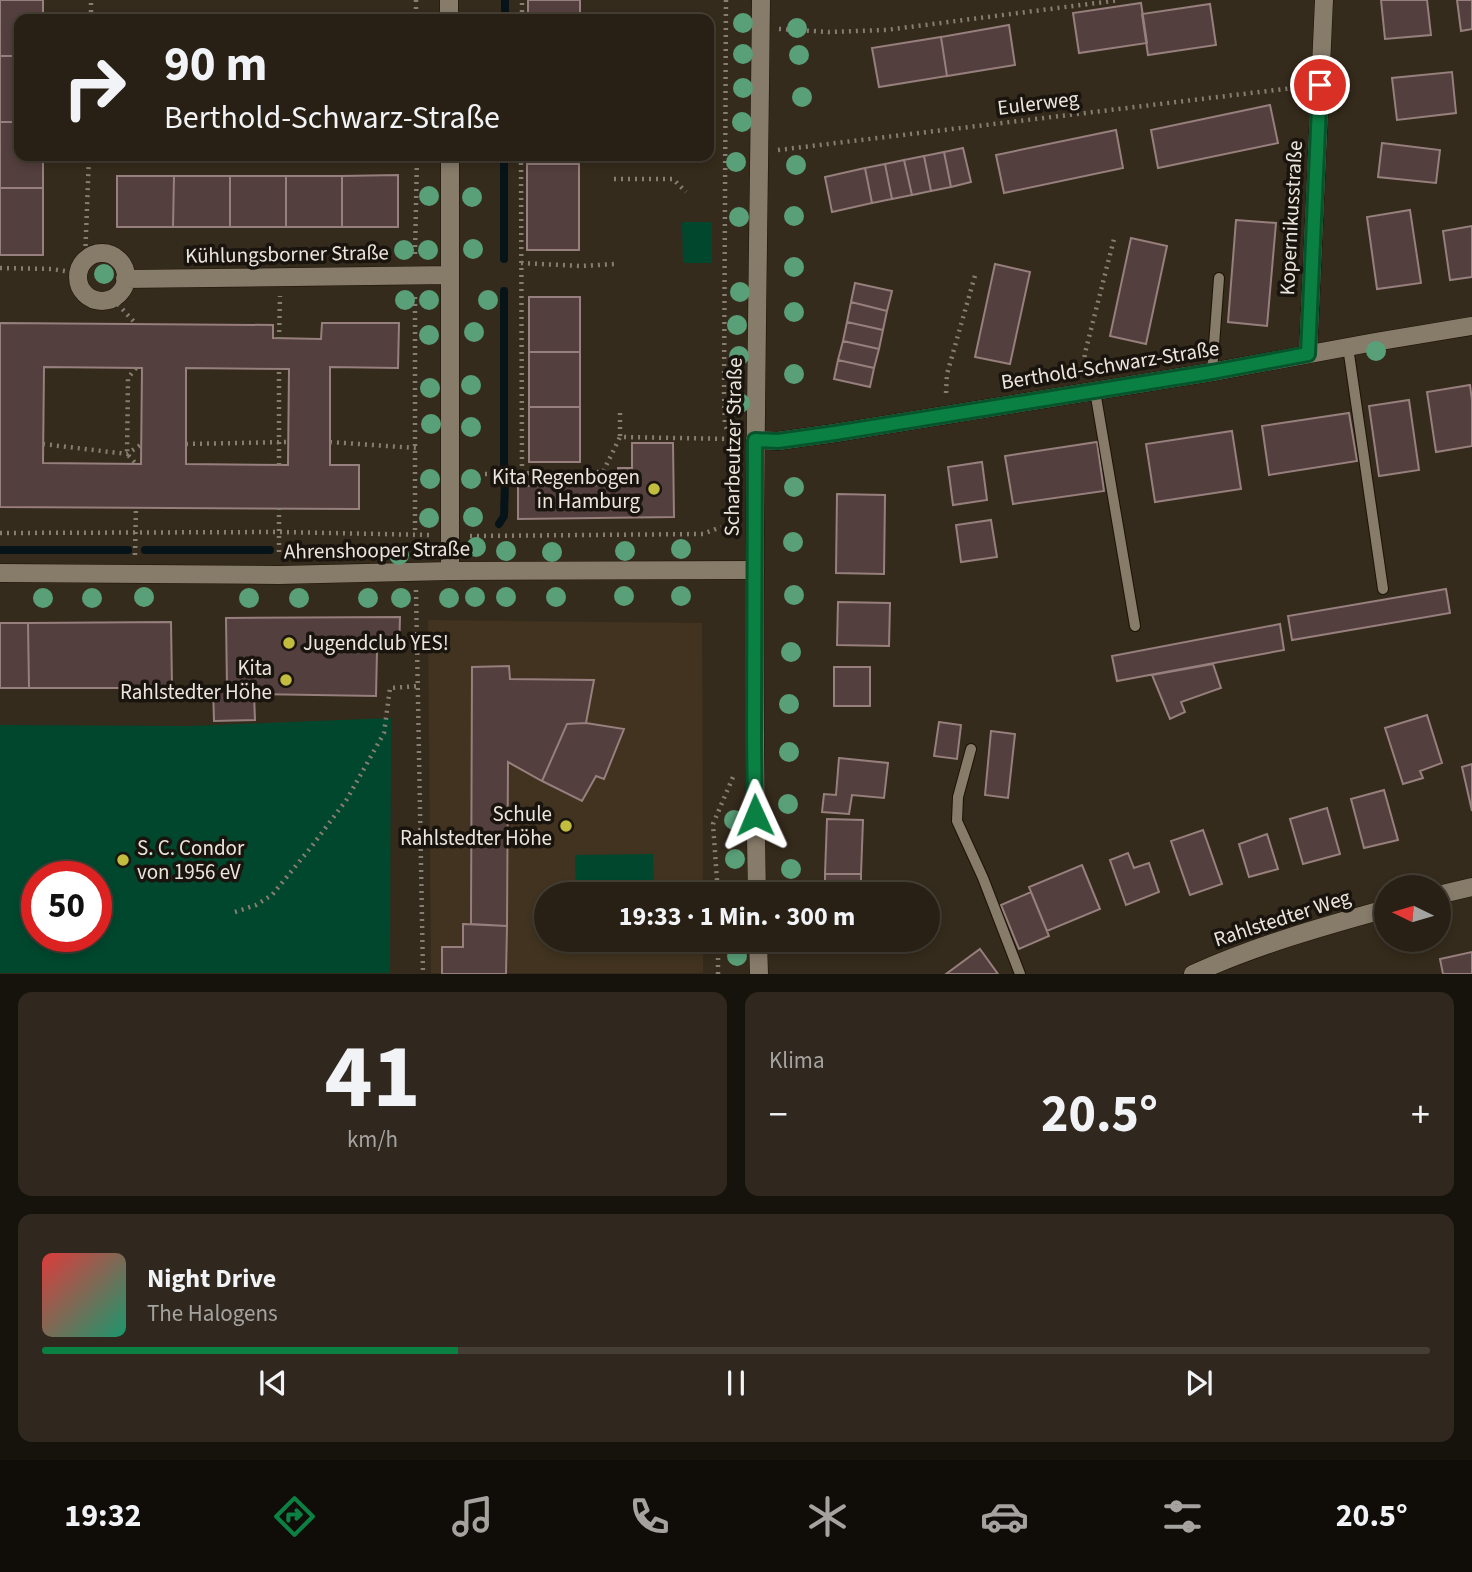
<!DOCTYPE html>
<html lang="de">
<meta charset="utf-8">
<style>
body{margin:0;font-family:"Source Sans 3",sans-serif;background:#30281e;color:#f1f3f6;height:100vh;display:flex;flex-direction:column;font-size:26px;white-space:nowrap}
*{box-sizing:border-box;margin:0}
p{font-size:23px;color:#a5a3a0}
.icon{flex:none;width:38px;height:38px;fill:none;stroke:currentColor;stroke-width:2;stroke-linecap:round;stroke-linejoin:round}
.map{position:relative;height:974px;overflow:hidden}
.details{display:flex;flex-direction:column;gap:18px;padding:18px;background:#16120c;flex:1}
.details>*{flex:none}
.banner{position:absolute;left:14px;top:14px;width:700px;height:147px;border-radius:14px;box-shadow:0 4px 10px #0003,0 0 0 2px #443e34;background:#282015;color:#f1f3f6;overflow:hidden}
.needle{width:46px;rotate:275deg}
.controls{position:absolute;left:1374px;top:875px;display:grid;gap:14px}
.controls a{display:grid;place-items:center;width:77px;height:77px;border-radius:50%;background:#282015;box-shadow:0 4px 10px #0003,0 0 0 2px #443e34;font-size:35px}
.speed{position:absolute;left:21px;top:861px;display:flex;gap:14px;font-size:35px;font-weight:700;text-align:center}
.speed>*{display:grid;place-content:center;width:91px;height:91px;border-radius:50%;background:#282015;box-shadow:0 4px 10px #0003,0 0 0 2px #443e34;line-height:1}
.speed .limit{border:10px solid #d22;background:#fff;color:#111}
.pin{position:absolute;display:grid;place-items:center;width:60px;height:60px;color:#fff;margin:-30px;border:4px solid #fff;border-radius:50%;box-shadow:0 2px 7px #0007}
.me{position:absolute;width:77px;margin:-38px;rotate:359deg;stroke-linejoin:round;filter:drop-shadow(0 0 5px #0008)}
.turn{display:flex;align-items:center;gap:24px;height:147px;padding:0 35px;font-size:32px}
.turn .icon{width:91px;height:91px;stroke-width:2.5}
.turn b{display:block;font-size:49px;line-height:60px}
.big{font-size:52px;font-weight:700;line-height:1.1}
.details .card{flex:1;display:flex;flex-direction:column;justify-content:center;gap:10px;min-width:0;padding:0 24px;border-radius:14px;background:#30281e}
.details .dial{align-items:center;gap:0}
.dial b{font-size:91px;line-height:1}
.song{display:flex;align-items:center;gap:21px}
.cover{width:84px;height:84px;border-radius:10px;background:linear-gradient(135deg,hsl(0 70% 55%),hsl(160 70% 35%))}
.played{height:7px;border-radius:4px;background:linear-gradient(90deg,#0b8043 30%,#443e34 30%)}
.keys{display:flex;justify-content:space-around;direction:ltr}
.heat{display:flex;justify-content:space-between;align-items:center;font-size:38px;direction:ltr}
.details .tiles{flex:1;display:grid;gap:18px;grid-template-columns:1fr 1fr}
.card:last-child{grid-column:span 2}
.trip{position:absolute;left:534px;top:882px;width:406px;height:70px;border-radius:35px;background:#282015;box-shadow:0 4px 10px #0003,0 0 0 2px #443e34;font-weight:700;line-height:70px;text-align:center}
.dock{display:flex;height:112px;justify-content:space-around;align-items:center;background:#100d08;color:#a5a3a0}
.dock .icon{width:49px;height:49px}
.dock .on{color:#0b8043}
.dock b{font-size:32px;color:#f1f3f6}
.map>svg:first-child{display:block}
.built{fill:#41331f}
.green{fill:#00472e;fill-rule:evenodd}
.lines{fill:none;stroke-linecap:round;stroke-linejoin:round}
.stream{stroke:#06141a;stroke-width:8}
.building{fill:#533f3d;stroke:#967f7d;stroke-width:2;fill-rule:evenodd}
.lane-casing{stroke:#1c1306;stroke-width:12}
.street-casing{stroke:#1c1306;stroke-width:19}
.secondary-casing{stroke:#1c1306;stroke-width:19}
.path{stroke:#877e72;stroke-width:4.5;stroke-dasharray:2 5;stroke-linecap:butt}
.lane{stroke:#877b6a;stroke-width:10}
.street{stroke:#877b6a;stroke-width:18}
.secondary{stroke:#877b6a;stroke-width:18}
.tree{fill:#599f78}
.route-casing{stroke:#07532c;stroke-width:18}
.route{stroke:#0b8043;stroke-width:12}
.poi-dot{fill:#c2bd3f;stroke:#19140e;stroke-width:2.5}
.labels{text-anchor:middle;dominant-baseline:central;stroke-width:7;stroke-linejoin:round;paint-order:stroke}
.street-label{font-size:21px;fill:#ece5dc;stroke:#19140e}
.poi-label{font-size:21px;fill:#ece5dc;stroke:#19140e;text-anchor:end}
</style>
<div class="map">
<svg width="1472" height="974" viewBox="0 0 1472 974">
<rect width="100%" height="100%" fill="#352b1c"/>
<path class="built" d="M428 620 702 623 703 894H546V940H703V973H431Z"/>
<path class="green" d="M682 222H712V263H683Z
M391 718 390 973H0V725L189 726ZM37 877H96V936H37Z
M653 854 654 894H576L575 855Z
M576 940H654V951H576Z"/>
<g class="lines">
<path class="stream" d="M505 19V0
M504 259V156
M504 291V471
M499 524 504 516 505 482
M0 550H128
M145 550H270
M290 550H386"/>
</g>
<path class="building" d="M0 0H43V19H19V56H0Z
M528 0H580V19H528Z
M1381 0H1427L1431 35 1385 39Z
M1457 0H1472V29L1461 31Z
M1141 3 1147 43 1079 53 1073 13Z
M1210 4 1216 45 1148 55 1142 14Z
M343 17H399V19H343Z
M343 17V19H287V18Z
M231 18H287V19H231Z
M1009 25 1015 65 947 76 941 37Z
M941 37 947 76 879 87 872 48Z
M0 56H19V122H0Z
M1452 72 1456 113 1397 120 1392 78Z
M1270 105 1278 143 1158 168 1151 130Z
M0 122H19V156H43V188H0Z
M1116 130 1123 168 1004 193 996 155Z
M1382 143 1440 150 1436 183 1378 177Z
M963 148 971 182 951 187 944 152Z
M944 152 951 187 931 191 924 156Z
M527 156H579V164H527Z
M924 156 931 191 912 195 904 160Z
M904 160 912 195 892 199 885 164Z
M527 164H579V250H527Z
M885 164 892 199 872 203 865 168Z
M865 168 872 203 832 212 825 177Z
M398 175V227H342V176Z
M117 176H174L173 227H117Z
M174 176H230V227H173Z
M230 176H286V227H230Z
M286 176H342V227H286Z
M0 188H43V255H0Z
M1410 210 1421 283 1377 289 1367 217Z
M1236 220 1276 223 1267 326 1228 322Z
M1472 226V277L1450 280 1443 231Z
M1131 238 1167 246 1146 344 1110 336Z
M995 264 1030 272 1010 364 975 357Z
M855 283 892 291 887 311 851 302Z
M529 297H580V352H529Z
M851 302 887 311 883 330 847 322Z
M847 322 883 330 879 349 843 341Z
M0 323 273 325V338L321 339 322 323H399L398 368 330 367V465H359V509L0 507ZM44 367 142 368 141 464 43 463ZM186 368 289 369 288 465 186 464Z
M843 341 879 349 874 368 838 360Z
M529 352H580V407H529Z
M838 360 874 368 870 387 834 379Z
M1470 385 1472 400V446L1436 452 1427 392Z
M1409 400 1419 470 1379 476 1369 406Z
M529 407H580V462H529Z
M1349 413 1357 461 1269 475 1262 426Z
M1232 431 1241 489 1155 502 1146 444Z
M1097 442 1104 491 1013 504 1005 456Z
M632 443H673L674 517 518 519V486L618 485V468H632Z
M982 462 987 500 953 505 948 467Z
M837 494 885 495 884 574 836 573Z
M991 520 997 557 961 562 956 525Z
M1446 589 1450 613 1292 640 1288 616Z
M838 602 890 603 889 646 837 645Z
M400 617 399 652 377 651 376 696 254 694 255 720 214 721 213 687H227L226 618Z
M171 622 172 688H29L28 623Z
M0 623H28L29 688H0Z
M1280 624 1284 650 1117 681 1112 656Z
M1213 664 1221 688 1181 702 1185 712 1170 719 1152 675Z
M509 666 510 679 594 680 586 723 567 724 542 781 508 762 507 926 471 924 472 667Z
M834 667H870V706H834Z
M1427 715 1442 763 1420 771 1423 778 1403 784 1385 728Z
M939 722 961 725 957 759 934 756Z
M586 723 624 729 604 779 596 776 582 801 542 781 567 724Z
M991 731 1015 734 1008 798 985 795Z
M839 758 888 763 884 798 852 795 849 814 822 812 824 794 836 795Z
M1472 764V811L1462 767Z
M1384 790 1398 840 1364 848 1351 799Z
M1327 808 1340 854 1303 864 1290 819Z
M827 819 863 820 861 874H825Z
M1203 830 1222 884 1190 895 1171 841Z
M1267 834 1278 869 1249 877 1239 844Z
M1128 853 1134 868 1149 863 1159 892 1126 905 1110 860Z
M1082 865 1100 909 1047 931 1029 887Z
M825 874H861V886L885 887V894H825Z
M1031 892 1049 936 1019 949 1001 905Z
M463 924 507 926 506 974H442V947H463Z
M827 940H871V950L827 949Z
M980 949 998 974H946Z
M1472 952V974H1443L1440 959Z"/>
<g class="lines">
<defs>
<path id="lane" d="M1348 347 1383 589
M1212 372 1219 278
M1095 391 1135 626
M971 749 958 797 957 821 983 878 1020 974"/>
<path id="street" d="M449 0V19
M450 156V571
M78 277a24 24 0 1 1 48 0a24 24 0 1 1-48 0Z
M125 279 450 275
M1308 354 1324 0
M755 440 778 441 835 433 1212 372 1375 342 1472 326
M0 573 279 575 450 571 755 570"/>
<path id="secondary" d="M757 894C751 596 758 298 761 0
M1438 895 1472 887
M758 940 759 974
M1193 974C1255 946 1320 927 1386 909"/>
</defs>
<use href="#lane" class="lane-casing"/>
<use href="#street" class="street-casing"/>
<use href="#secondary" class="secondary-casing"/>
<path class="path" d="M416 0V19
M726 0 724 396 725 425 733 442
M91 19V0
M522 19V0
M779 29 829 32 886 30 1120 0
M778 150 1301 87
M521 156 522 474
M614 179H673L686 192
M415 254 417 156
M85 260 89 156
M521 263 581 266 615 264
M0 268 52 269 78 273
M415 297V534
M113 299 136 324
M279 339 280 296
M136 368 128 378 127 454 136 464
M1083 371 1085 353 1114 239
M946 393 947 374 976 272
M620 413V437
M330 442 416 448
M43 444 127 454 142 444
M186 444 288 442
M279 465V368
M485 474 603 472 620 437 732 439
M279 508V556
M0 533 280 532 430 535
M470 536 703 534 721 527
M135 555 136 507
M416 590 423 974
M718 894 713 824 733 777
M235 912 256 905 272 895 312 846 347 799 384 733 390 688 419 686
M718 974V940"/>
<use href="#lane" class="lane"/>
<use href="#street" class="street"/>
<use href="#secondary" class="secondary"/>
</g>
<g class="tree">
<circle cx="743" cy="23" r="10"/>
<circle cx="797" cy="28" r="10"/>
<circle cx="743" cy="54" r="10"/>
<circle cx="799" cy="55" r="10"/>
<circle cx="743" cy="88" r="10"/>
<circle cx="802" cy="97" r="10"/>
<circle cx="742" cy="122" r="10"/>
<circle cx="736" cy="162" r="10"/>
<circle cx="796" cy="165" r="10"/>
<circle cx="429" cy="196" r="10"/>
<circle cx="472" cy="197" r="10"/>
<circle cx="794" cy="216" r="10"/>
<circle cx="739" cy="217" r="10"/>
<circle cx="473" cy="249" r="10"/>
<circle cx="404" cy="250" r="10"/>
<circle cx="428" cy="250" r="10"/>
<circle cx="794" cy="267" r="10"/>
<circle cx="104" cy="274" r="10"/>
<circle cx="740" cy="292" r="10"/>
<circle cx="405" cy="300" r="10"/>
<circle cx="429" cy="300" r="10"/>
<circle cx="488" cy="300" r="10"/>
<circle cx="794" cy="312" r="10"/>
<circle cx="737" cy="325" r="10"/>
<circle cx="474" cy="332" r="10"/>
<circle cx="429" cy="335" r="10"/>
<circle cx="1376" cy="351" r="10"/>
<circle cx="739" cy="356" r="10"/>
<circle cx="794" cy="374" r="10"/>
<circle cx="471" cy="385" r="10"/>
<circle cx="430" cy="388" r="10"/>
<circle cx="740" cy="403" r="10"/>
<circle cx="431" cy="424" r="10"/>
<circle cx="471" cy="427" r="10"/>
<circle cx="430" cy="479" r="10"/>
<circle cx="471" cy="479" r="10"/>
<circle cx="794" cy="487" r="10"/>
<circle cx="473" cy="517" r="10"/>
<circle cx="429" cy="518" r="10"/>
<circle cx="793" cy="542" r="10"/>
<circle cx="476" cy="547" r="10"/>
<circle cx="681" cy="549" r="10"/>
<circle cx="506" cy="551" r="10"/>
<circle cx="625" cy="551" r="10"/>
<circle cx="552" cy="552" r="10"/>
<circle cx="399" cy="555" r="10"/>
<circle cx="794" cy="595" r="10"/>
<circle cx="624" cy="596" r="10"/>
<circle cx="681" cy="596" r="10"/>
<circle cx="144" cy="597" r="10"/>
<circle cx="475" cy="597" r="10"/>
<circle cx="506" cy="597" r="10"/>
<circle cx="556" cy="597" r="10"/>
<circle cx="43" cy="598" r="10"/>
<circle cx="92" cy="598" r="10"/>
<circle cx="249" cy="598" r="10"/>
<circle cx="299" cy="598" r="10"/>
<circle cx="368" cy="598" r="10"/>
<circle cx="401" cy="598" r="10"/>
<circle cx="449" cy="598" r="10"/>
<circle cx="791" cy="652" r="10"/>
<circle cx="789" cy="704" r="10"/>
<circle cx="789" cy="752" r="10"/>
<circle cx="788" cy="804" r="10"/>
<circle cx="734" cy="820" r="10"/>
<circle cx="735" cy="859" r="10"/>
<circle cx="791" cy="869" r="10"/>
<circle cx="737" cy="956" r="10"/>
</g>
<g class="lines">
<defs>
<path id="route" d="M755 815 754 736 755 440 778 441 835 433 1212 372 1308 354 1320 85"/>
</defs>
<use href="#route" class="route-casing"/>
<use href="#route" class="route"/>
</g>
<g class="poi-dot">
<circle cx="654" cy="489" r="7"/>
<circle cx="289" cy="643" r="7"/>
<circle cx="286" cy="680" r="7"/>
<circle cx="566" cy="826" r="7"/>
<circle cx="123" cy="860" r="7"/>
</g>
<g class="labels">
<g class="street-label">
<text transform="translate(1038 103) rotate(-7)">Eulerweg</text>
<text transform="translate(1291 218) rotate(-87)">Kopernikusstraße</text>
<text transform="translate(287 254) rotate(-1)">Kühlungsborner Straße</text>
<text transform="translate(1110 365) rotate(-9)">Berthold-Schwarz-Straße</text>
<text transform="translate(733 447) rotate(-89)">Scharbeutzer Straße</text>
<text transform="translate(377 550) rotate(-1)">Ahrenshooper Straße</text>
<text transform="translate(1282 918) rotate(-18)">Rahlstedter Weg</text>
</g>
<g class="poi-label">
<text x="640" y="477">Kita Regenbogen<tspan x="640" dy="24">in Hamburg</tspan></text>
<text x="303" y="643" text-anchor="start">Jugendclub YES!</text>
<text x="272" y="668">Kita<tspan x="272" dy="24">Rahlstedter Höhe</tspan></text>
<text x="552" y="814">Schule<tspan x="552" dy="24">Rahlstedter Höhe</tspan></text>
<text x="137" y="848" text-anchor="start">S. C. Condor<tspan x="137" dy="24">von 1956 eV</tspan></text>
</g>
</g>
</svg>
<div class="controls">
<a><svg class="needle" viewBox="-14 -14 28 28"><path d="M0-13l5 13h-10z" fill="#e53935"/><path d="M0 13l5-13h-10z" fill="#a5a3a0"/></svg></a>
</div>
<div class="speed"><div class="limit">50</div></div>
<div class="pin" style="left:1320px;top:85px;background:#d93025"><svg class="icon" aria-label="arrive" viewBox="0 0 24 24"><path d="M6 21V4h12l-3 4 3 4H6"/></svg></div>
<svg class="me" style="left:755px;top:815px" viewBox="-20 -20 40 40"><path d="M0-17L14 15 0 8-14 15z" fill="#0b8043" stroke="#fff" stroke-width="4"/></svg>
<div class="trip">19:33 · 1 Min. · 300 m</div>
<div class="banner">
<div class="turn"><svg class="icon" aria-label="right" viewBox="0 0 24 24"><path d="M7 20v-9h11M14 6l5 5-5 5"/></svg><div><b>90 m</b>Berthold-Schwarz-Straße</div></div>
</div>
</div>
<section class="details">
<div class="tiles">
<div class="card dial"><b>41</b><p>km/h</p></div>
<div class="card"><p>Klima</p>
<div class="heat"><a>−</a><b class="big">20.5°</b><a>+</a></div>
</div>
<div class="card">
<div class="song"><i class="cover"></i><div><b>Night Drive</b><p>The Halogens</p></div></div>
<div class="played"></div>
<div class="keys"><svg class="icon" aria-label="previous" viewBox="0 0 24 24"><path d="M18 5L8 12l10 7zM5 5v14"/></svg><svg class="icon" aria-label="pause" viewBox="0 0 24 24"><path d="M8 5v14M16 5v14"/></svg><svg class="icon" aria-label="next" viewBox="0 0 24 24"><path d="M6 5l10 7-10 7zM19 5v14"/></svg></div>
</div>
</div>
</section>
<nav class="dock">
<b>19:32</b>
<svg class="icon on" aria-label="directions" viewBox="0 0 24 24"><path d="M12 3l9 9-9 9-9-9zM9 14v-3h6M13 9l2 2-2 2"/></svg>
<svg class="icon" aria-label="music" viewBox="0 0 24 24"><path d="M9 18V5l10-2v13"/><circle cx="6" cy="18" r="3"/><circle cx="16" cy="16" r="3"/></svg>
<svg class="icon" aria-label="phone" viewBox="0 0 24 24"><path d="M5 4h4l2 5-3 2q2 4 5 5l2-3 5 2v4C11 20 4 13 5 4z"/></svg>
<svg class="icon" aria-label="climate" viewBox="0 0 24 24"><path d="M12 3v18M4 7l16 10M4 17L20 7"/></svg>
<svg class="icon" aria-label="car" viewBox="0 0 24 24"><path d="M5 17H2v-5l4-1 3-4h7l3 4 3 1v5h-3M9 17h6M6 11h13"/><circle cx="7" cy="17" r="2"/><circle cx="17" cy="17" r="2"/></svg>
<svg class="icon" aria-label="filters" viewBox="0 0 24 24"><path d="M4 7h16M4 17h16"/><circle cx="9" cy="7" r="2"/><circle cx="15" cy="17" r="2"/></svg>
<b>20.5°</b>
</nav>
